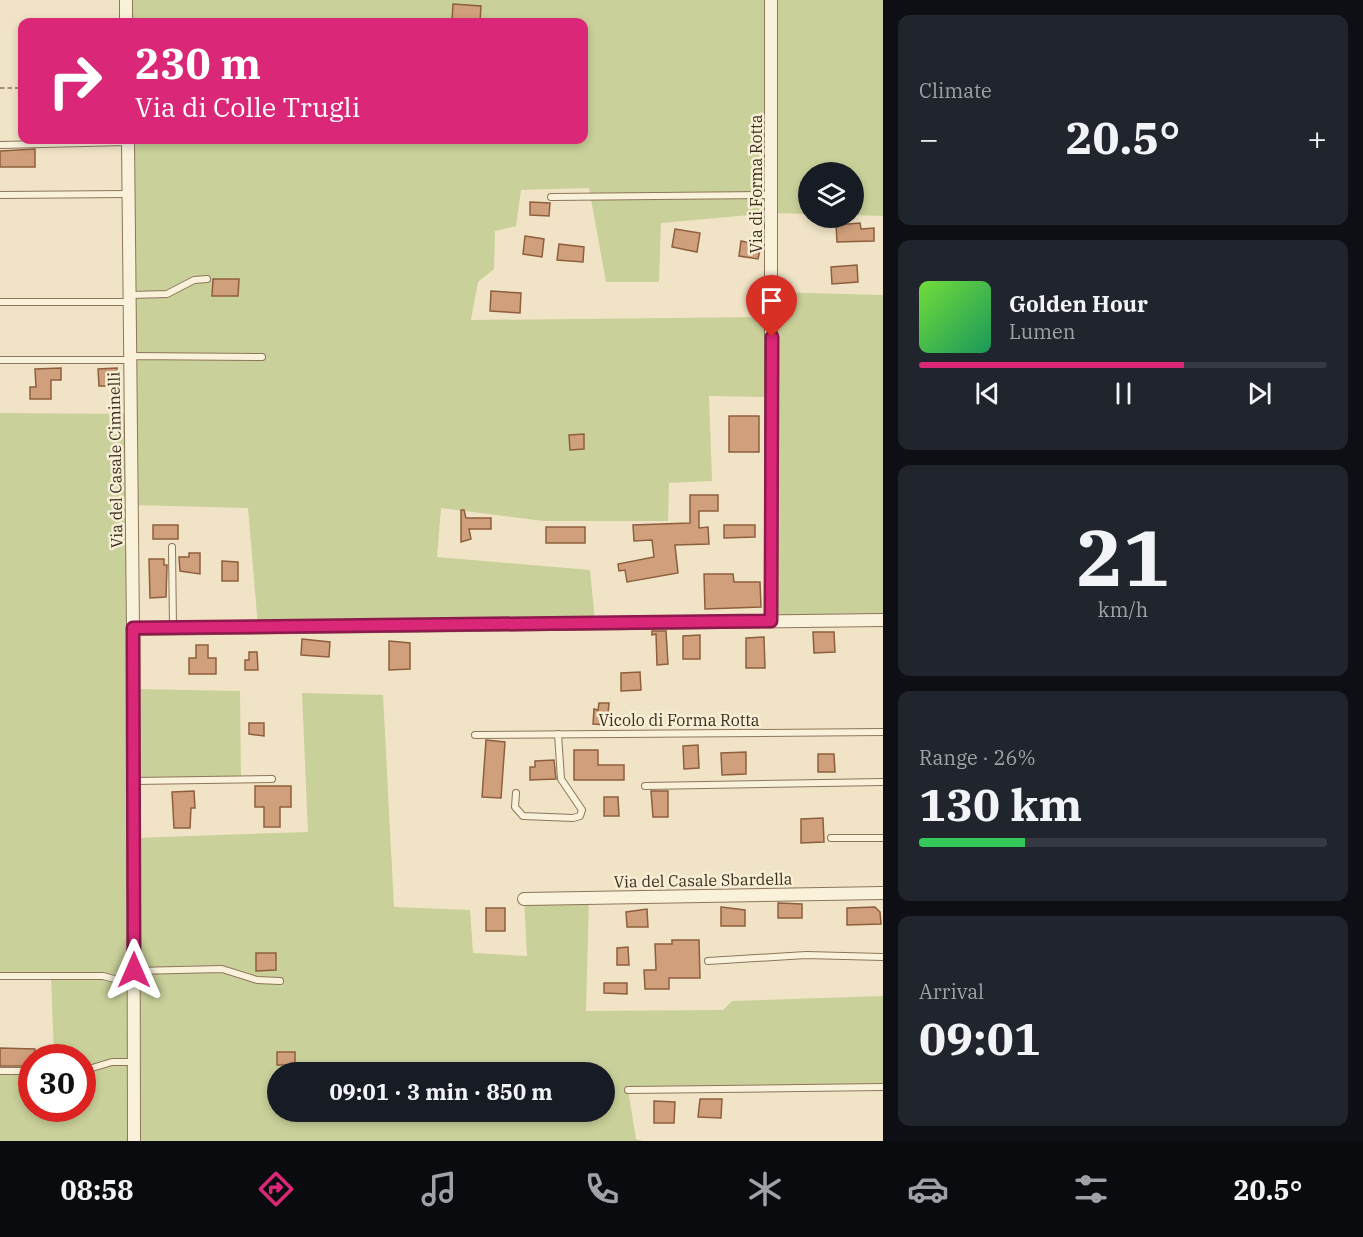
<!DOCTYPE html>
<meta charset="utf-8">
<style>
body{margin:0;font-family:"IBM Plex Serif",serif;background:#20242c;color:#f1f3f6;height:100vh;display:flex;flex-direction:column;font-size:22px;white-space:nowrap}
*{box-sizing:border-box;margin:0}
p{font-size:20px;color:#9ea1a6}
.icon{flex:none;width:33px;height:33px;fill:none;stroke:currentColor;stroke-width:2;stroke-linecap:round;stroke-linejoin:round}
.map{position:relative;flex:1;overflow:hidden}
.drawer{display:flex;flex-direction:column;gap:15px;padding:15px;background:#0d0f14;width:480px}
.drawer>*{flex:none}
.top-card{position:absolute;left:18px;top:18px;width:570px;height:126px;border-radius:12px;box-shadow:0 3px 9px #0003;background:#db2777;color:#fff;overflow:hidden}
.controls{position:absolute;left:798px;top:162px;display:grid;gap:12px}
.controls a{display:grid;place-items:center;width:66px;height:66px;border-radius:50%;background:#171b24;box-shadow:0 3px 9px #0003;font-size:30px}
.speed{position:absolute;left:18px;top:1044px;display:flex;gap:12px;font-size:30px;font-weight:700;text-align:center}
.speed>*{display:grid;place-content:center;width:78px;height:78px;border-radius:50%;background:#171b24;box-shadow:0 3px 9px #0003;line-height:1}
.speed .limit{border:9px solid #d22;background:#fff;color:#111}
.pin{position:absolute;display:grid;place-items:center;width:51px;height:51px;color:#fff;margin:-62px -26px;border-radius:50% 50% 50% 0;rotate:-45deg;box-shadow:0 0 6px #0007}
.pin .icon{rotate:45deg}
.me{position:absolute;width:66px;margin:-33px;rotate:0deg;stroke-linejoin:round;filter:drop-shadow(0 0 4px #0008)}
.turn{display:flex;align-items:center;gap:21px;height:126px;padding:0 18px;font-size:27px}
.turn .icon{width:78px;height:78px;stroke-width:2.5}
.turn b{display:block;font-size:42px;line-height:51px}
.big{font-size:45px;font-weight:700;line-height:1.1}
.drawer .card{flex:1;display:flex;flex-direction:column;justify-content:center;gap:9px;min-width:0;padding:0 21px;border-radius:12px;background:#20242c}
.drawer .dial{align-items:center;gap:0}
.dial b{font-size:78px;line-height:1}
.song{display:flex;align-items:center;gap:18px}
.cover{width:72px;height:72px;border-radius:9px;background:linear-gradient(135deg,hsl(100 70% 55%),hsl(150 70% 35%))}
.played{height:6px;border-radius:3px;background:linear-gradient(90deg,#db2777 65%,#363941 65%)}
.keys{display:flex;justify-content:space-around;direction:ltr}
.heat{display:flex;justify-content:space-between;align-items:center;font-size:33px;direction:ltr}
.charge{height:9px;border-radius:4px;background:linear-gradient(90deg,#34c759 26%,#363941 0)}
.trip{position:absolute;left:267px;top:1062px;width:348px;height:60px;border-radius:30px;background:#171b24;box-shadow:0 3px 9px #0003;font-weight:700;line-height:60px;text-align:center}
.dock{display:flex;height:96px;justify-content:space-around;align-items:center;background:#090b0e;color:#9ea1a6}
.dock .icon{width:42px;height:42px}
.dock .on{color:#db2777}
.dock b{font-size:27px;color:#f1f3f6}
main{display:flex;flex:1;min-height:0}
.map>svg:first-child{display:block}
.green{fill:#c9d099;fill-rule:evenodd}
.building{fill:#d09f7b;stroke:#8e5f3f;stroke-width:1.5}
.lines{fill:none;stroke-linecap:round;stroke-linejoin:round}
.service-casing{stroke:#8d765b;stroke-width:8}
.minor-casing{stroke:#8d765b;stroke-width:14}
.path{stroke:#8d765b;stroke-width:1.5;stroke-dasharray:4.5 3;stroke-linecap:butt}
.service{stroke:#faf1da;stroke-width:6}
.minor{stroke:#faf1da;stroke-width:12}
.route-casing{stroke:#8e194d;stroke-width:15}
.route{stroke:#db2777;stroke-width:10}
.labels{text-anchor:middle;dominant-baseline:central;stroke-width:5;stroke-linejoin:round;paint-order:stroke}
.street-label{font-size:16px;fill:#3d2e1f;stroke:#f7eed6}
</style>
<main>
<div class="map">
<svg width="883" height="1141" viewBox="0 0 883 1141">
<rect width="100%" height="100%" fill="#f1e4c6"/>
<path class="green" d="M126 0H883V216L854 215V172H808V214L772 213 661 223 659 282H606L589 188 521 190 516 226 495 231 494 269 478 282 471 320 772 317V292L883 295V620L771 621V397L709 396 712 481 669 483 668 521H543L441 508 437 557 590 570 595 622 258 627 248 508 132 505 133 689 240 691 241 780 134 781V838L308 832 302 693 383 695 394 907 470 910 473 953 527 956 524 899 589 898 586 1011 723 1010 732 1001 883 996V1087L628 1090 636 1139 643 1141H0V1071H31L32 1108H82V1058L54 1057 51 976H0V413L131 414 128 140H584V22H126ZM278 1072H604V1112H278Z"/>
<path class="building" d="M453 4 481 6 480 22H452Z
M35 149V167H0V151Z
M530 202 550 203 549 216 530 215Z
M860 223 861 229 874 228V241L837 242 836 225Z
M675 229 700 233 697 252 672 247Z
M525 236 544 239 542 257 523 254Z
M741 241 761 245 758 259 739 256Z
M559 244 584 247 583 262 557 260Z
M857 265 858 282 832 284 831 267Z
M213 279H239L238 296H212Z
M491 291 521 293 520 313 490 311Z
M61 368V380H51V399H30V387H36L35 369Z
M117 368 118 386H99L98 369Z
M729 416H759V452H729Z
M584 434V449L570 450 569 435Z
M690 495H718V511H699V528L708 527 709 544 675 545 678 573 627 582 625 570 619 571 618 564 654 557 652 540 634 541 633 525 690 523Z
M461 510H464L466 518H491V529H469L471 539 461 542Z
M153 525H178V539H153Z
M724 525H755V537L724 538Z
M546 527H585V543H546Z
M189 553H200V574L180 571 179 557H189Z
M149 559H164V565H167L166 597 150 598Z
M222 561 238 562V581H222Z
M704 574H733L734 582H760L761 607 705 609Z
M652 631H666L668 664 657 665 656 634 652 635Z
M813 632H834L835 652 814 653Z
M700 635V659H683V636Z
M764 637 765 668H746V638Z
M302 639 330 642 329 657 301 655Z
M389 641 410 643V669L389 670Z
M196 645H208V658H216V674H189V658H196Z
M249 652H257L258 670H245V660H249Z
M640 672 641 690 621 691V673Z
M599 703H609L607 725 593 724 594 709 598 710Z
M249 723H264V736L249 734Z
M486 740 505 742 501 798 482 797Z
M698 745 699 768 684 769 683 746Z
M574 750H598V765H624V780H574Z
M746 752V774L722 775 721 753Z
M818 754H834L835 772H818Z
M554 760 556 779 530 780V767H535V761Z
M255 786H291V807H280V827H264V807H255Z
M194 791 195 808H191L190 828H174L172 792Z
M651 791H668V817H653Z
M604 797H618L619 816H604Z
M823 818 824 842 801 843V819Z
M778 903 802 904V918H778Z
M721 907 745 910V926H721Z
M875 907 880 912 881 924 847 925V908Z
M486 908H505V931H486Z
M647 909 648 927H627L626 912Z
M672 940H699L700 978H669V989H645L644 970H656L655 944H672Z
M628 947 629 965H617V948Z
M256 953H276V970L256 971Z
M604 983H627V994L604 993Z
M0 1048 35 1049 32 1066H0Z
M277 1052H295V1065H277Z
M700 1099H722L721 1118 698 1117Z
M654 1101 675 1102 674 1123H654Z"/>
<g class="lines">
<defs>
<path id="service" d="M0 145 128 142
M0 195 128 194
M551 197 772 195
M130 295 167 294 194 280 207 279
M0 302H130
M130 356 262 357
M0 360H130
M172 547 173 628
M475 735 883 732
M134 781 272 779
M645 786 883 782
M516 793 515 807 523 816 573 818 580 816 582 810 561 779 558 734
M831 838H883
M708 961 806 955 883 957
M134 971 222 969 257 980 280 981
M0 976H103L133 984
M0 1071H32
M82 1071 112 1062H134
M628 1090 883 1087"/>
<path id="minor" d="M126 0V22
M128 140 133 629 134 1141
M771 621V0
M133 629 883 620
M524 899 883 893"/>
</defs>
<use href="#service" class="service-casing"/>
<use href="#minor" class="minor-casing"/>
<path class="path" d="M0 88H22"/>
<use href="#service" class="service"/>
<use href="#minor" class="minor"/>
</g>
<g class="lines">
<defs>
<path id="route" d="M134 970 133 628 771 621 772 337"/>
</defs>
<use href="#route" class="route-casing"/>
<use href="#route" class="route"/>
</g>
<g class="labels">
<g class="street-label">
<text transform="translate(756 184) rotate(-90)">Via di Forma Rotta</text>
<text transform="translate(115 460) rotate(-91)">Via del Casale Ciminelli</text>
<text x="679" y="720">Vicolo di Forma Rotta</text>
<text transform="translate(703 880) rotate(-1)">Via del Casale Sbardella</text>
</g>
</g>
</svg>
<div class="controls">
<a><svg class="icon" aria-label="layers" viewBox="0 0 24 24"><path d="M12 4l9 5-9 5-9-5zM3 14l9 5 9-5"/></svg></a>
</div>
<div class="speed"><div class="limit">30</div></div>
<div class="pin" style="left:772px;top:337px;background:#d93025"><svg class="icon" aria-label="arrive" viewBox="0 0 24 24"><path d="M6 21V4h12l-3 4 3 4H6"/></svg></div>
<svg class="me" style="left:134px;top:970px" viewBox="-20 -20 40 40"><path d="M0-17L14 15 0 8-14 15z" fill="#db2777" stroke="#fff" stroke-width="4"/></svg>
<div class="trip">09:01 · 3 min · 850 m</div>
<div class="top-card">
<div class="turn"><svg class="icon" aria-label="right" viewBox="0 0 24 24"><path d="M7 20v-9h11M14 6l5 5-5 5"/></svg><div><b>230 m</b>Via di Colle Trugli</div></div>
</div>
</div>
<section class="drawer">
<div class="card"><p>Climate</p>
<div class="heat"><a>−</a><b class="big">20.5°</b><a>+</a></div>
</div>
<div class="card">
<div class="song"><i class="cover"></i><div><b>Golden Hour</b><p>Lumen</p></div></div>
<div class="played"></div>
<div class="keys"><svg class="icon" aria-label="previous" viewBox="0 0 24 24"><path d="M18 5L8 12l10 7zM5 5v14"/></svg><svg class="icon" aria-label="pause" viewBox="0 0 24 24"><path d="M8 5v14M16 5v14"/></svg><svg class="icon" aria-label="next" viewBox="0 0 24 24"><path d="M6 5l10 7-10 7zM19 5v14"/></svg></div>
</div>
<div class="card dial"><b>21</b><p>km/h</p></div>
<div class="card"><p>Range · 26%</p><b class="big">130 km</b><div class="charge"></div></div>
<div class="card"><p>Arrival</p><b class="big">09:01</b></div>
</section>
</main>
<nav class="dock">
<b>08:58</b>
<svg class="icon on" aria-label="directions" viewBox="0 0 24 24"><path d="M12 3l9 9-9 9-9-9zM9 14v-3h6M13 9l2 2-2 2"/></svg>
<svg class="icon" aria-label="music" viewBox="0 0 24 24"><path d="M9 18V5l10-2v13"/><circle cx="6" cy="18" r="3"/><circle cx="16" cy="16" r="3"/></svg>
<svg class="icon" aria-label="phone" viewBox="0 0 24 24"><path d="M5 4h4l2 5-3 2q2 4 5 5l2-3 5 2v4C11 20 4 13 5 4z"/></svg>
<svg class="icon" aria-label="climate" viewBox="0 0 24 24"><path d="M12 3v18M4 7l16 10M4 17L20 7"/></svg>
<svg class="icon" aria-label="car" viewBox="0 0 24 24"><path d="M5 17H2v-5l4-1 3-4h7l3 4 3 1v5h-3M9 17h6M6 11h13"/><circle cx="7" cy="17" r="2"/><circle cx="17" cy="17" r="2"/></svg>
<svg class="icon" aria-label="filters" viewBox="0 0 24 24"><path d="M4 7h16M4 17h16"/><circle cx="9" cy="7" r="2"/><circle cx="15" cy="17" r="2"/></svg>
<b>20.5°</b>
</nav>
